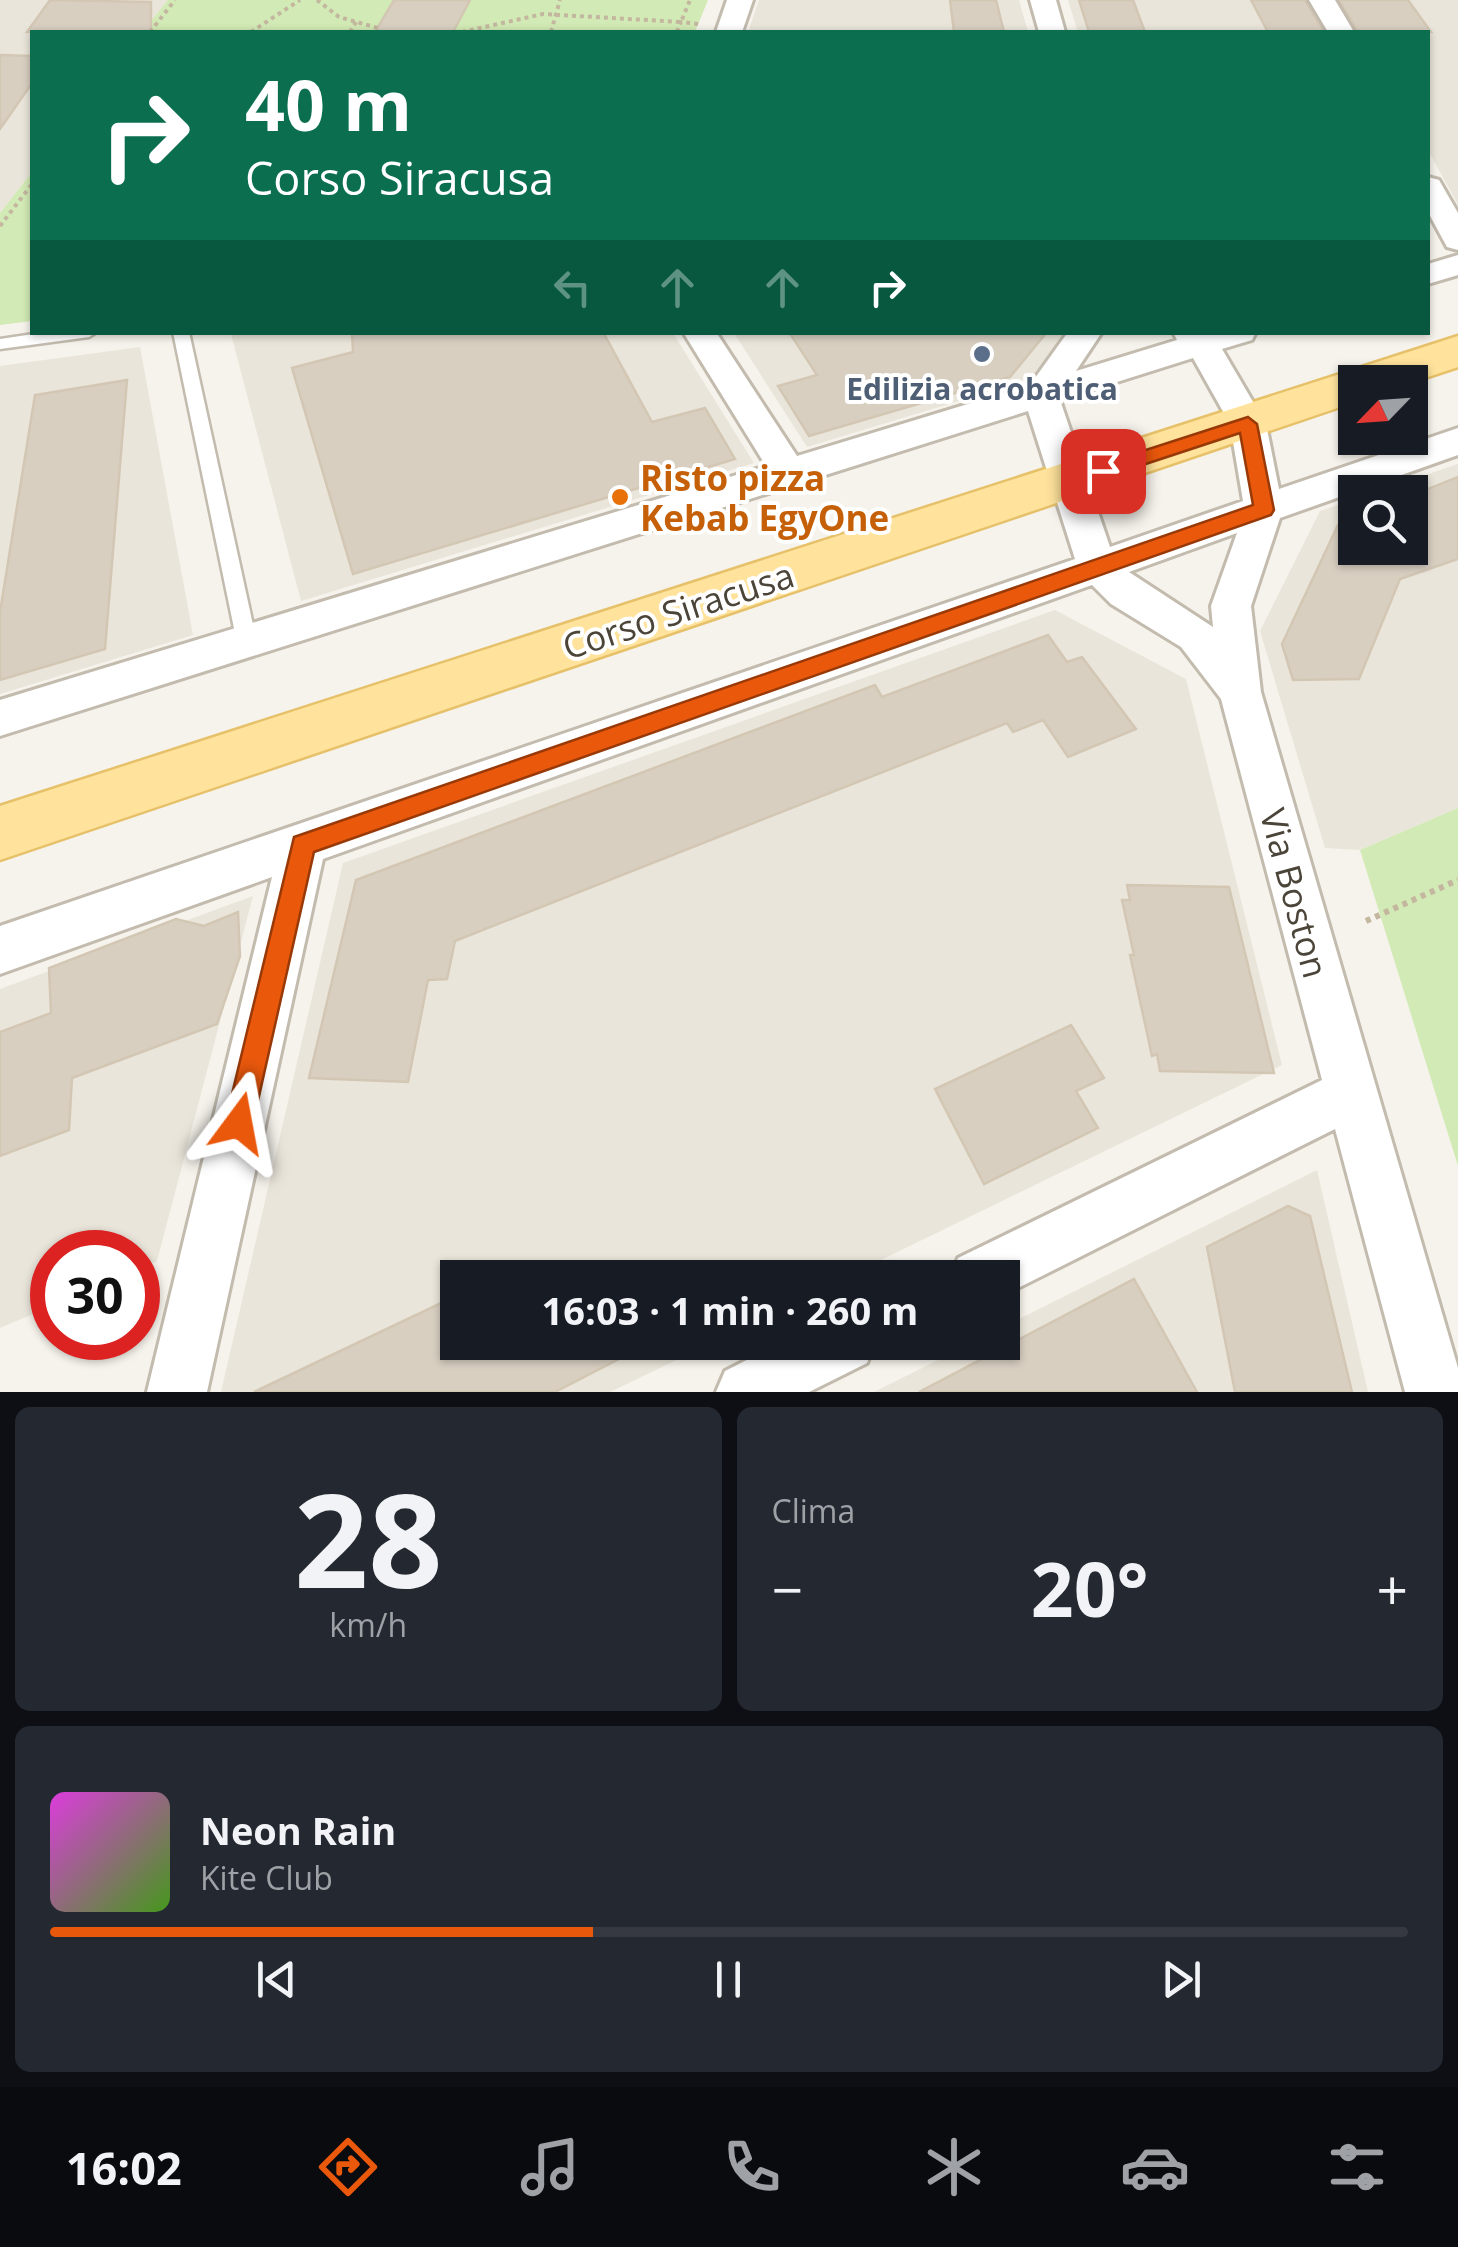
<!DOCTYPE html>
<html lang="it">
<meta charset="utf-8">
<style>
body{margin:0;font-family:"Open Sans",sans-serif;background:#242831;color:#f1f3f6;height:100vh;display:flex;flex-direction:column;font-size:38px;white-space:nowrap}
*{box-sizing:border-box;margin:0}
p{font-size:32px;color:#9ea1a6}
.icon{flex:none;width:55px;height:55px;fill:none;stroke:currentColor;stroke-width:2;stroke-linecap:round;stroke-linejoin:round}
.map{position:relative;height:1392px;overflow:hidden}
.drawer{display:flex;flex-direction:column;gap:15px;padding:15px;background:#0d0f14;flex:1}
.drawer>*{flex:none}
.guide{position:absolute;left:30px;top:30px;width:1400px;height:305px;border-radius:0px;box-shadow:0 2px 8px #0004;background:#0b6e4f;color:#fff;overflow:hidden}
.needle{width:65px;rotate:245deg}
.tools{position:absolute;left:1338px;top:365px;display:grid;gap:20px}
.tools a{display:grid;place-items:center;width:90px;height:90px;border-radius:0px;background:#171b24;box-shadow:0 2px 8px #0004;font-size:50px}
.speed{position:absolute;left:30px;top:1230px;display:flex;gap:20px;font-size:50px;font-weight:700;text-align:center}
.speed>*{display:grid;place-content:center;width:130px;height:130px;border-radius:50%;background:#171b24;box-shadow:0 2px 8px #0004;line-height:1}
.speed .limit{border:15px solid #d22;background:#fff;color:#111}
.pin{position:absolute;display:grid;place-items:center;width:85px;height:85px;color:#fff;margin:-42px;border-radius:20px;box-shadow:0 5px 15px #0006}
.me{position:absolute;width:110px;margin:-55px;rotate:13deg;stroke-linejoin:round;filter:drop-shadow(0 0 8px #0008)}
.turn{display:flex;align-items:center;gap:35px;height:210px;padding:0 50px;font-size:45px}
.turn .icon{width:130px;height:130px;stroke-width:2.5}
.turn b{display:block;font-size:70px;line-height:85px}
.lanes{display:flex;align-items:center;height:95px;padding:0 50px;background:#0003;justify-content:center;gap:50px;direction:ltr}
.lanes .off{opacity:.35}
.big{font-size:75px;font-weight:700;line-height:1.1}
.drawer .card{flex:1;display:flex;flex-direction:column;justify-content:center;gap:15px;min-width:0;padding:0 35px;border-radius:15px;background:#242831}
.drawer .dial{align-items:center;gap:0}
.dial b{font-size:130px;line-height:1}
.song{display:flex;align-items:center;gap:30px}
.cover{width:120px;height:120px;border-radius:15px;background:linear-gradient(135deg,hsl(300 70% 55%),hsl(100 70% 35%))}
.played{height:10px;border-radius:5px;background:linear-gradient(90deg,#ea580c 40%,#363941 40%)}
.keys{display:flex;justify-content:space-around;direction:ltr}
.heat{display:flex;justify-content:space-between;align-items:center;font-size:55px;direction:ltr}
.drawer .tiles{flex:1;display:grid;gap:15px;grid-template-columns:1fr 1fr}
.card:last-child{grid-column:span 2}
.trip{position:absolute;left:440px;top:1260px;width:580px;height:100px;border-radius:0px;background:#171b24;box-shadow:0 2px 8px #0004;font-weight:700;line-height:100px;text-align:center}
.tab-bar{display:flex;height:160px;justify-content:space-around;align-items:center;background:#090b0e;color:#9ea1a6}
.tab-bar .icon{width:70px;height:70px}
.tab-bar .current{color:#ea580c}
.tab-bar b{font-size:45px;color:#f1f3f6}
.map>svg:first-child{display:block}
.residential{fill:#eae5da}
.green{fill:#d2eab5}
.building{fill:#d8cfc1;stroke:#d3c7b4;stroke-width:2.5}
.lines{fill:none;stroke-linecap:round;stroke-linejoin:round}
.lane-casing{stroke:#c2bbae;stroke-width:5}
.street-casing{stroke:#c2bbae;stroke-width:6}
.primary-casing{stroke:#e6c16a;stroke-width:5}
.path-far1{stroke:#c4b79f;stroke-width:4;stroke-dasharray:4 4;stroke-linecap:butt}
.path{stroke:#c4b79f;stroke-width:6;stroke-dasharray:5 5;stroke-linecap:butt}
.lane{fill:#fff;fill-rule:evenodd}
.street{fill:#fff;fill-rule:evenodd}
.primary{fill:#ffe39c;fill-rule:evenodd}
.route{fill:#ea580c;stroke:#983908;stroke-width:2.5}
.service-dot{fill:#5c6f8a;stroke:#fff;stroke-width:4}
.food-dot{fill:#e8710a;stroke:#fff;stroke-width:4}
.labels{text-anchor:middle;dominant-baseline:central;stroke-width:8;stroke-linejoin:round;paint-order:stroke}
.far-service-label{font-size:30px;font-weight:bold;fill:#4e5e75;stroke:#fff}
.food-label{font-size:35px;font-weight:bold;fill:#c56008;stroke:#fff;text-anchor:start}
.street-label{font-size:35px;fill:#4b4439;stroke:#fff}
</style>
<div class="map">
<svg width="1458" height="1392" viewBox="0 0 1458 1392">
<rect width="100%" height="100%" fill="#f6f3ec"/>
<path class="residential" d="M0 0H168L142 32H32V172L0 213Z
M759 0H1019L1028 32H748Z
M1068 0H1298L1315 32H1078Z
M1345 0H1458V205L1428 150V32H1363Z
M673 333 754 463 301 601 231 334Z
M734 333H1065L1031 379 807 447Z
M140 347 193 635 0 694V366Z
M1458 464V808L1360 850 1325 848 1260 631 1320 511 1355 499V548H1410V492H1375Z
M1055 610 1186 679 1282 1065 846 1277 458 1278V1342L712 1343 610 1392H221L343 863Z
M253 896 157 1261 138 1269V1252H52V1306L0 1328V989Z
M1317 1170 1368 1392H874L972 1343 1002 1342 1003 1327Z"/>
<path class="green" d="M168 0H708L695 32H142Z
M32 172V321L0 325V213Z
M1458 808V1166L1360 850Z"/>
<path class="building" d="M50 0 151 2V32H27Z
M394 0H470L453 32H375Z
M950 0H996L1004 32H954Z
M1079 0H1133L1145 32H1089Z
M1251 0H1305L1324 32H1268Z
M1339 0H1408L1431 32H1358Z
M0 55 32 56V83L0 129Z
M352 332H603L652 422 705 408 735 459 353 574 292 368 353 352Z
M789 332H1047L1010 377 809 436 778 386 817 375Z
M127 380 105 649 0 680V612L35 395Z
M1458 477V559L1400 579 1359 679 1293 680 1282 644 1338 525 1355 518V548H1410V496Z
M1048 635 1067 662 1082 657 1136 729 1068 757 1043 720 1013 732 1007 723 455 941 447 979 428 980 408 1082 309 1078 356 880 875 685 882 697Z
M1127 885 1229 887 1274 1073 1160 1071 1157 1054 1152 1056 1130 955H1134L1122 900H1130Z
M238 912 240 956 217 1024 72 1078 69 1130 0 1156V1032L51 1013 49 968 176 919 204 926Z
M1071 1025 1104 1078 1076 1091 1098 1128 984 1184 935 1089Z
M1288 1206 1310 1216 1352 1392H1235L1207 1247Z
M1134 1279 1197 1392H919Z
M458 1295V1342H652L555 1392H254Z"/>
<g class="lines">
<defs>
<path id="lane" d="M47 332H97L89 337 0 349V339Z
M173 332H189L257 643 254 649H240L237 643Z"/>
<path id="street" d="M727 0H753L742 32H716Z
M1030 0H1056L1065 32H1039Z
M1309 0H1335L1354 32H1328Z
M1428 177 1439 180 1458 213V250L1447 247 1428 212Z
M1458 255V275L1428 284V264Z
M683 332H716L797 456 1030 385 1068 332H1102L1076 371 1177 340 1173 332H1256L1252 340 1222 349 1266 424 1279 489 1458 428V455L1280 518 1251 606 1261 692 1458 1368V1392H1405L1335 1129 1002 1296V1278H950L958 1258 1322 1080 1221 699 1181 647 1111 604 1092 585 323 859 207 1392H147L272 877 0 974V926L1075 559 1028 411 0 736V700L766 466ZM1193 358 1230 424 1243 501 1110 547 1060 400ZM1237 533 1211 606 1213 627 1129 572Z
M782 1342H875L867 1363 809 1392H716L725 1371Z"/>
<path id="primary" d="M1458 336V367L1410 383 1355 382V402L0 860V806Z"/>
</defs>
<use href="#lane" class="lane-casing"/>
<use href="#street" class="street-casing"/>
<use href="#primary" class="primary-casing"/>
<path class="path-far1" d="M317 0 339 17 378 28
M150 32 175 0
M251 32 300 0
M350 32 356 22
M462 32 543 14 681 22 690 0
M551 32 560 0
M677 32 681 22 699 24
M0 226 32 184"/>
<path class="path" d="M1366 921 1458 880"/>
<use href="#lane" class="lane"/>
<use href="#street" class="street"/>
<use href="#primary" class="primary"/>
</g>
<path class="route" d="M1248 417 1257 424 1274 510 1271 515 314 852 253 1123 249 1133 239 1137 229 1133 225 1123 294 837 1253 505 1240 433 1103 478 1093 471 1096 466Z"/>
<circle class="service-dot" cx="982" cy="354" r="10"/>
<circle class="food-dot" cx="620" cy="497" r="10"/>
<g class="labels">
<g class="far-service-label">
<text x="982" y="388">Edilizia acrobatica</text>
</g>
<g class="food-label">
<text x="640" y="477">Risto pizza<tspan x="640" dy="40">Kebab EgyOne</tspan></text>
</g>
<g class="street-label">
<text transform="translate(678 610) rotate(-18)">Corso Siracusa</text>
<text transform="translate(1295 893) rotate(75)">Via Boston</text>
</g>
</g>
</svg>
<div class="tools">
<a><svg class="needle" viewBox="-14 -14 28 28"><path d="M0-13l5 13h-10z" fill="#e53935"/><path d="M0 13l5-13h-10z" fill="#9ea1a6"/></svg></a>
<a><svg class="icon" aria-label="search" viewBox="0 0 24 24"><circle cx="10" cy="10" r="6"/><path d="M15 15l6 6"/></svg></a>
</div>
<div class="speed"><div class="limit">30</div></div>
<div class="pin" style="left:1103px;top:471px;background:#d93025"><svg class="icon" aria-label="arrive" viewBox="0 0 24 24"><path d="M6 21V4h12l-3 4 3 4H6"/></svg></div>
<svg class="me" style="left:239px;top:1123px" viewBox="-20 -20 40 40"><path d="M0-17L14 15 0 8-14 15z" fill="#ea580c" stroke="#fff" stroke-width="4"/></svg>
<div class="trip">16:03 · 1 min · 260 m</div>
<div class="guide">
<div class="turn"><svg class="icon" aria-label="right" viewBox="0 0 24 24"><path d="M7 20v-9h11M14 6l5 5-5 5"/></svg><div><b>40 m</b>Corso Siracusa</div></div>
<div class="lanes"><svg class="icon off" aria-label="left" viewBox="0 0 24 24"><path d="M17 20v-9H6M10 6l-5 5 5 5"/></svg><svg class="icon off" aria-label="ahead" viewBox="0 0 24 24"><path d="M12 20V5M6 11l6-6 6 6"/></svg><svg class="icon off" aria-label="ahead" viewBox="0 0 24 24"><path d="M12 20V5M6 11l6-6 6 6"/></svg><svg class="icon" aria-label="right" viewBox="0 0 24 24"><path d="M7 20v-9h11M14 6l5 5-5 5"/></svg></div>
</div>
</div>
<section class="drawer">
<div class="tiles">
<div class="card dial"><b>28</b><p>km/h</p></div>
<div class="card"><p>Clima</p>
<div class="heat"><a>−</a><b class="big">20°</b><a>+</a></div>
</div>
<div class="card">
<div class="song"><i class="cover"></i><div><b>Neon Rain</b><p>Kite Club</p></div></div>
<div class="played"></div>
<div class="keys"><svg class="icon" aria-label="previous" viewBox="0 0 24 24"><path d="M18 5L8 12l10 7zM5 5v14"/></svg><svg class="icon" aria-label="pause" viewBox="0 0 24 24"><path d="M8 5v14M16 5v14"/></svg><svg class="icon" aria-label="next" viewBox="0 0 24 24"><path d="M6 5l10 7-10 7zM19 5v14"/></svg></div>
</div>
</div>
</section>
<nav class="tab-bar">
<b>16:02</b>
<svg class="icon current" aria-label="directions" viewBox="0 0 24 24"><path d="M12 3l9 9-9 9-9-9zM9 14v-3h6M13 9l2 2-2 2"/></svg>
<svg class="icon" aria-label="music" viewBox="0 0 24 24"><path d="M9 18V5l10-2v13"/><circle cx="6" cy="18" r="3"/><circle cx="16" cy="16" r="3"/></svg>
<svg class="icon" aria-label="phone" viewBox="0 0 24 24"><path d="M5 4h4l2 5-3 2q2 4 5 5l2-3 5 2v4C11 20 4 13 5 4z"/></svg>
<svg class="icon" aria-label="climate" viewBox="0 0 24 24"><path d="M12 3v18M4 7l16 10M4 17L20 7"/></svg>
<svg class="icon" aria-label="car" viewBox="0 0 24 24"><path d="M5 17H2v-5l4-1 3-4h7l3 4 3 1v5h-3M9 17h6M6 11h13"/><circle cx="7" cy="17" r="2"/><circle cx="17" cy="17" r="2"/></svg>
<svg class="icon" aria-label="filters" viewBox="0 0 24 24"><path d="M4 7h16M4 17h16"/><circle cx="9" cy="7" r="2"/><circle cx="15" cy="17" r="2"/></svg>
</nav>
